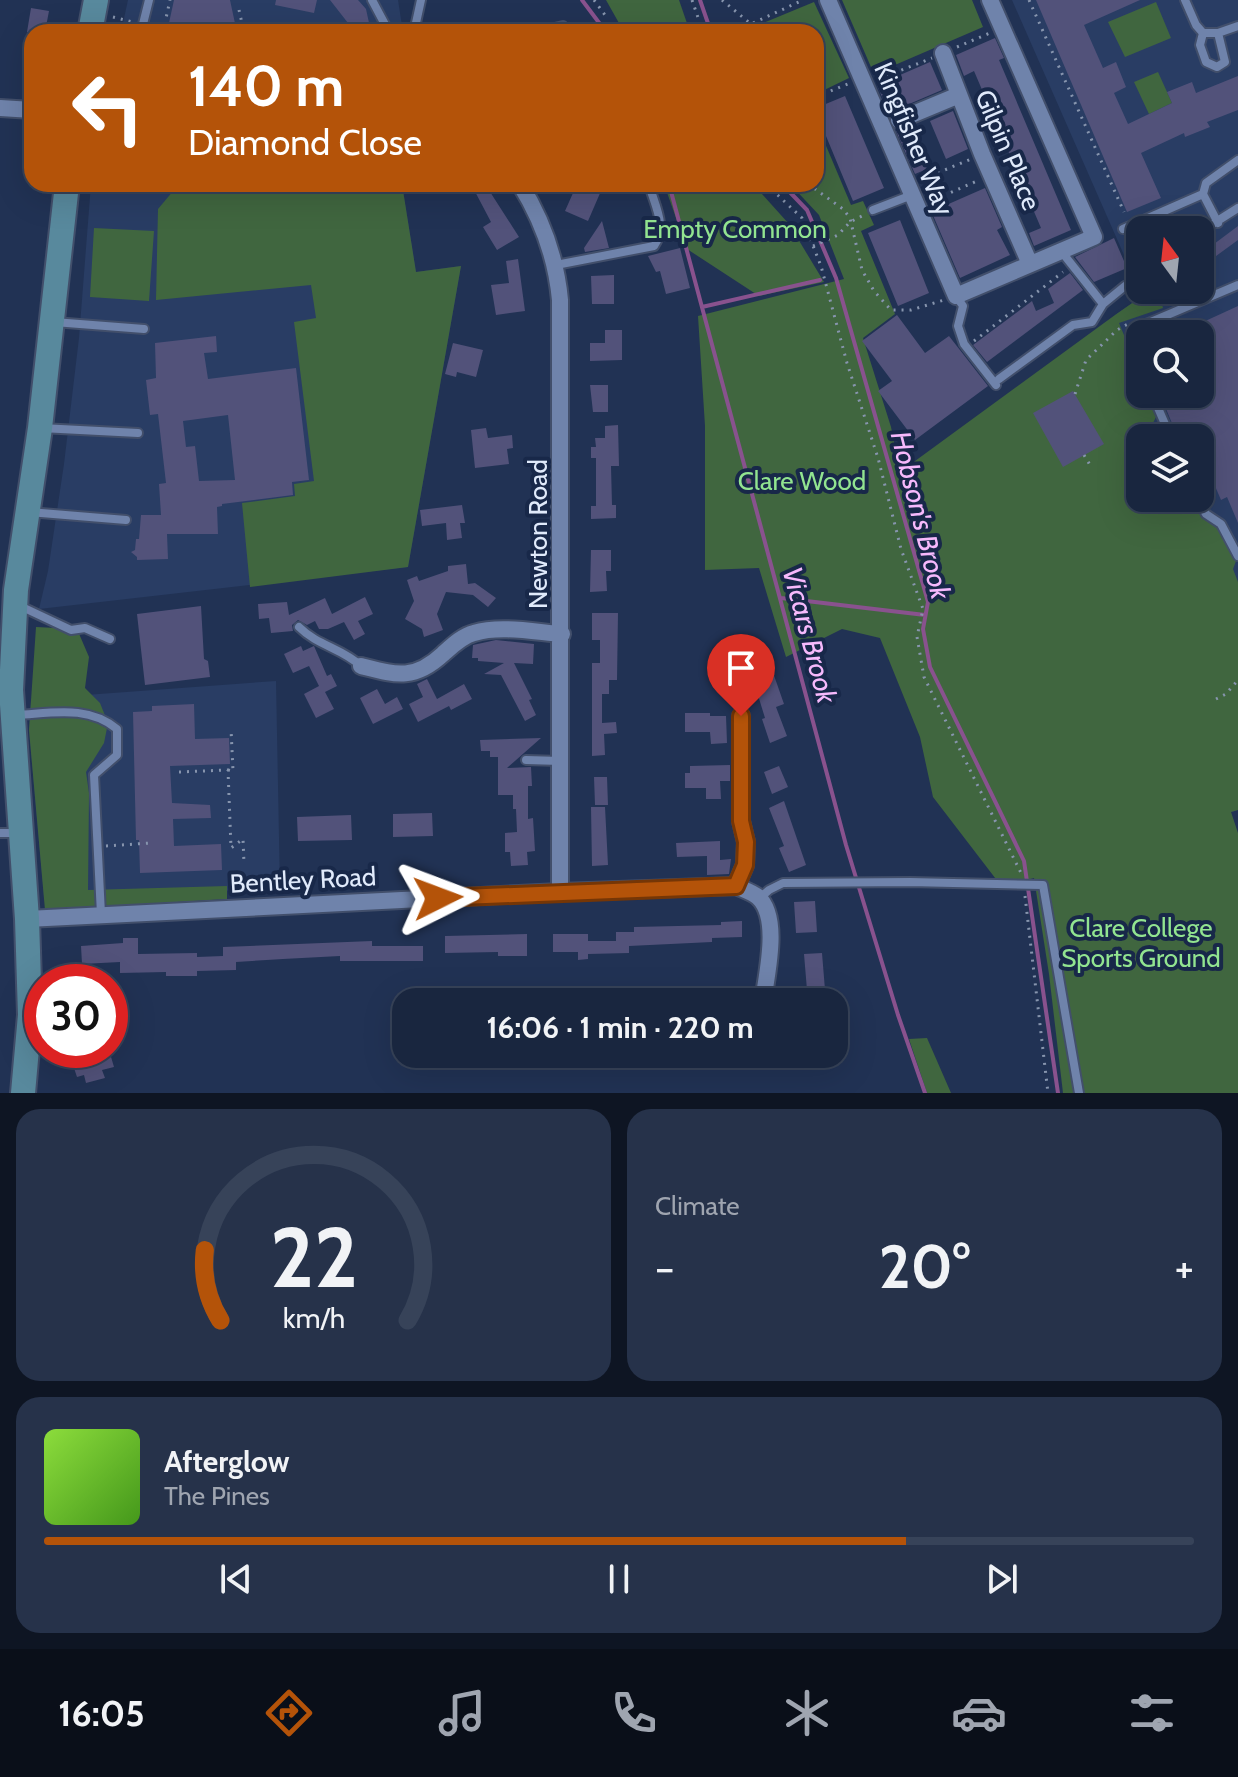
<!DOCTYPE html>
<meta charset="utf-8">
<style>
body{margin:0;font-family:Cabin,sans-serif;background:#26324a;color:#f1f3f6;height:100vh;display:flex;flex-direction:column;font-size:30px;white-space:nowrap}
*{box-sizing:border-box;margin:0}
p{font-size:26px;color:#9fa5b0}
.icon{flex:none;width:44px;height:44px;fill:none;stroke:currentColor;stroke-width:2;stroke-linecap:round;stroke-linejoin:round}
.map{position:relative;height:1093px;overflow:hidden}
.side{display:flex;flex-direction:column;gap:16px;padding:16px;background:#0e1523;flex:1}
.side>*{flex:none}
.top-card{position:absolute;left:24px;top:24px;width:800px;height:168px;border-radius:24px;box-shadow:0 8px 32px #0002,0 0 0 2px #374359;background:#b45309;color:#fff;overflow:hidden}
.needle{width:52px;rotate:345deg}
.controls{position:absolute;left:1126px;top:216px;display:grid;gap:16px}
.controls a{display:grid;place-items:center;width:88px;height:88px;border-radius:16px;background:#19263f;box-shadow:0 8px 32px #0002,0 0 0 2px #374359;font-size:40px}
.speed{position:absolute;left:24px;top:964px;display:flex;gap:16px;font-size:40px;font-weight:700;text-align:center}
.speed>*{display:grid;place-content:center;width:104px;height:104px;border-radius:50%;background:#19263f;box-shadow:0 8px 32px #0002,0 0 0 2px #374359;line-height:1}
.speed .limit{border:12px solid #d22;background:#fff;color:#111}
.pin{position:absolute;display:grid;place-items:center;width:68px;height:68px;color:#fff;margin:-82px -34px;border-radius:50% 50% 50% 0;rotate:-45deg;box-shadow:0 0 8px #0007}
.pin .icon{rotate:45deg}
.me{position:absolute;width:88px;margin:-44px;rotate:87deg;stroke-linejoin:round;filter:drop-shadow(0 0 6px #0008)}
.turn{display:flex;align-items:center;gap:28px;height:168px;padding:0 32px;font-size:36px}
.turn .icon{width:104px;height:104px;stroke-width:2.5}
.turn b{display:block;font-size:56px;line-height:68px}
.big{font-size:60px;font-weight:700;line-height:1.1}
.side .widget{flex:1;display:flex;flex-direction:column;justify-content:center;gap:12px;min-width:0;padding:0 28px;border-radius:24px;background:#26324a}
.side .dial{align-items:center;gap:0}
.dial svg{height:208px;overflow:visible;fill:none;stroke:#374359;stroke-width:7;stroke-linecap:round;text-anchor:middle}
.dial text{fill:#f1f3f6;stroke:none}
.song{display:flex;align-items:center;gap:24px}
.cover{width:96px;height:96px;border-radius:12px;background:linear-gradient(135deg,hsl(90 70% 55%),hsl(100 70% 35%))}
.played{height:8px;border-radius:4px;background:linear-gradient(90deg,#b45309 75%,#374359 75%)}
.keys{display:flex;justify-content:space-around;direction:ltr}
.heat{display:flex;justify-content:space-between;align-items:center;font-size:44px;direction:ltr}
.side .tiles{flex:1;display:grid;gap:16px;grid-template-columns:1fr 1fr}
.widget:last-child{grid-column:span 2}
.trip{position:absolute;left:392px;top:988px;width:456px;height:80px;border-radius:24px;background:#19263f;box-shadow:0 8px 32px #0002,0 0 0 2px #374359;font-weight:700;line-height:80px;text-align:center}
.tabs{display:flex;height:128px;justify-content:space-around;align-items:center;background:#0a0f19;color:#9fa5b0}
.tabs .icon{width:56px;height:56px}
.tabs .selected{color:#b45309}
.tabs b{font-size:36px;color:#f1f3f6}
.map>svg:first-child{display:block}
.built{fill:#293d64;fill-rule:evenodd}
.green{fill:#40663f}
.lines{fill:none;stroke-linecap:round;stroke-linejoin:round}
.stream{stroke:#89528e;stroke-width:4}
.building{fill:#52527a;fill-rule:evenodd}
.lane-casing{stroke:#424f6b;stroke-width:12}
.street-casing{stroke:#424f6b;stroke-width:20}
.primary-casing{stroke:#424f6b;stroke-width:28}
.path{stroke:#8795ae;stroke-width:3;stroke-dasharray:2 6;stroke-linecap:butt}
.lane{stroke:#6f83ab;stroke-width:8}
.street{stroke:#6f83ab;stroke-width:16}
.primary{stroke:#58899d;stroke-width:24}
.route-casing{stroke:#753606;stroke-width:20}
.route{stroke:#b45309;stroke-width:14}
.labels{text-anchor:middle;dominant-baseline:central;stroke-width:8;stroke-linejoin:round;paint-order:stroke}
.street-label{font-size:26px;fill:#e0eafb;stroke:#182849}
.park-label{font-size:26px;fill:#92e490;stroke:#182849}
.water-label{font-size:28px;font-style:italic;fill:#f6b9fc;stroke:#182849}
</style>
<div class="map">
<svg width="1238" height="1093" viewBox="0 0 1238 1093">
<rect width="100%" height="100%" fill="#213254"/>
<path class="built" d="M128 0H398L403 32H121Z
M1012 0H1238V810L1034 874 1115 315 1142 296ZM1140 230H1200V290H1140ZM1140 334H1200V394H1140ZM1140 438H1200V498H1140Z
M91 184H402L416 272 461 266 408 567 39 609 48 571 64 464 79 338Z
M276 681 280 890 99 892 44 897 29 730 31 699Z"/>
<path class="green" d="M606 0H679L690 32H624Z
M842 0H972L983 27 874 74Z
M814 2 849 78 816 94V32H770L767 28 756 26Z
M1156 2 1171 38 1125 57 1108 22Z
M1158 72 1172 103 1149 114 1134 82Z
M816 122 851 205 863 201 874 225 861 231 895 314 863 338 891 427 900 472 1115 315 1151 290H1158L1163 308 1119 323 1140 374V394H1148L1157 415 1153 423 1159 438H1140V498H1193L1201 517 1214 524 1220 531 1236 561 1233 569 1238 582V810L1231 812 1238 833V1093H1063L1049 974 1034 878 1002 887 933 797 920 737 880 638 842 629 786 657 759 568 705 570V426L698 316 844 279 819 215 790 184H816Z
M179 184H402L416 272 461 266 408 567 250 587 242 503 295 496 294 484 314 481 294 322 316 318 311 285 156 300 158 209Z
M664 184H753L789 224 824 282 759 296 687 249Z
M94 228 154 231 149 301 90 297Z
M36 627 77 629 89 657 85 688 100 703 108 723 104 743 86 772 89 793 88 890 227 886V899L45 910 29 730Z
M927 1038 951 1093H927L909 1039Z"/>
<g class="lines">
<path class="stream" d="M582 0 606 32
M700 0 711 32
M669 184 846 845 898 1015 925 1093
M782 184 807 210 836 278 928 602 923 629 930 667 1024 861 1058 1093
M702 307 820 280
M781 598 925 615"/>
</g>
<path class="building" d="M174 0H230L236 28 217 32H167Z
M276 0H317L314 13 275 5Z
M330 0H358L366 9 371 32H350L348 23Z
M1036 0H1140L1084 25 1103 68 1116 62 1126 87 1114 93 1128 124 1172 103 1167 92 1192 82 1196 93 1238 76V110L1207 122 1210 127 1185 137 1184 133 1141 153 1161 198 1127 212Z
M31 8 49 11 45 32H27Z
M995 38 1004 58 999 60 1071 230 1034 246 1029 233 1041 228 974 71 964 76 956 55Z
M930 62 942 90 895 110 890 115 877 85Z
M845 96 884 188 853 201 816 112V108Z
M953 111 968 149 946 159 930 121Z
M909 128 927 169 915 174 896 131Z
M471 184H485L519 237 497 250 483 227 491 222Z
M577 184H604L588 221 565 211Z
M985 188 1002 227 997 230 1010 255 960 278 929 206 941 200 944 206Z
M900 220 929 293 898 306 868 233Z
M602 221 609 248 585 252 584 248Z
M1238 226V240L1212 259 1206 250Z
M1114 238 1127 268 1094 282 1075 257Z
M680 248 690 288 666 294 660 271 656 272 648 256Z
M518 259 525 311 496 315 491 285 509 283 506 261Z
M1070 273 1083 290 987 362 973 345 1032 301 1036 311 1054 303 1048 289Z
M614 275V304H592L591 276Z
M1238 306V523L1227 497 1221 500 1212 479 1200 484V438H1178L1160 394H1200V334H1177Z
M897 315 925 353 949 336 988 386 915 440 878 391 892 381 862 341Z
M605 330H622V360L590 361V343H605Z
M216 336 217 352 204 353 208 379 296 368 309 480 292 482 293 495 222 504V506L217 507 218 534H167L168 559 137 560V557L131 552 135 550 136 539H139L141 515H161L159 484 166 483 158 414 150 415 146 380 156 378 155 343ZM228 415 235 480 199 481 195 446 186 447 183 421Z
M453 343 483 350 476 377 457 372 456 377 445 374Z
M590 385H608V412H593Z
M1073 391 1104 444 1063 467 1033 413Z
M618 425 619 466H611L612 505H616V518L591 519V506H596V458H591V447H596L595 438H605V426Z
M486 428 488 438 512 435 513 448 507 449 509 464 475 468 471 430Z
M462 505 465 523H460L462 538 447 540 446 523 422 526 420 510Z
M591 550H611V571H606L607 591 590 592Z
M466 564 468 584 475 583 496 598 488 607 473 595 446 592 437 614 443 630 424 637 422 629 405 619 414 601 407 580 417 576 419 581 448 571V566Z
M365 597 373 614 358 621 365 634 354 640 344 622 328 629H319L315 621 307 625 298 620 292 625 293 631 271 633 269 618 259 619 258 604 287 602 289 615 325 598 332 614Z
M201 606 204 659 208 661 210 677 145 685 137 614Z
M592 613H618L617 680H609V694H602V723L616 722 617 733 604 734 605 755 592 756V663H600V640H592Z
M496 640 534 644 533 664 514 663 532 699 529 700 536 715 525 721 501 675 484 674 504 663 478 661V658H472L473 645Z
M763 644 784 704 776 707 787 736 770 743 762 719 765 718 757 692 760 691 751 662 736 661 737 649H749Z
M301 646 303 651 314 646 327 676 331 674 337 686 325 692 334 709 316 718 304 694 319 686 309 666 293 673 284 654Z
M427 679 437 699 464 684 472 699 451 710 449 706 418 722 409 704 423 697 417 684Z
M377 689 385 704 397 697 403 709 373 724 360 698Z
M194 704 195 739 229 738 230 764 170 766 172 803 210 805 211 818 173 819 174 846 221 844 222 870 140 873 139 840H136L133 712 152 711V706Z
M685 713H710V716H726L727 743 711 744 710 732H685Z
M541 738 507 768 531 767 532 786H528V819L533 818 535 851 527 852 528 865 511 866 510 852H505V833L517 832 516 809H513V795H498V757H490V751H481L480 740Z
M730 765V781H720L721 799H706V788H685V773H690V766Z
M779 766 788 787 772 794 764 772Z
M594 777H607L608 805H595Z
M784 801 806 865 789 872 779 848 784 846 769 808Z
M591 807H605L608 865 592 866Z
M432 813 433 836 393 837V814Z
M351 815 352 840 298 841 297 817Z
M720 841V860L731 859 729 874 707 875V856L677 857 676 843Z
M815 901 817 932 796 933 794 902Z
M742 921V937L712 938V942L629 946V953L588 954V959L578 960V952H553V934H588V941H616V932H634V927L721 925V922Z
M527 934V956H498V952L445 953V936Z
M123 938H138V954L197 953V957L223 956V947L372 941V946H423V961H340V956L283 959 236 962V970L197 971V976H166V972L120 973V962L82 964 81 946 123 943Z
M822 953 826 1002H798L797 991 807 990 804 954Z
M78 1050H109L114 1067 102 1070 105 1078 86 1083 84 1075 77 1077 73 1065 81 1063Z
M712 1054H750V1065L712 1066Z
M754 1054H806L804 1068 754 1061Z"/>
<g class="lines">
<defs>
<path id="lane" d="M372 0 389 32
M1185 0 1196 25 1203 33 1200 45 1206 62 1217 67 1225 62 1218 33
M141 32 149 0
M414 32 421 0
M538 32 563 26
M1203 33H1218L1238 26
M1203 194 1206 183 1238 160
M873 210 912 195
M1123 229 1203 194 1218 223
M1200 232 1238 208
M1061 251 1103 304
M556 265 654 246C667 227 656 208 650 188
M956 296 963 306 958 326 964 344 996 385
M54 322 144 329
M1140 366 1132 347 1131 337 1139 327 1238 285
M999 379 1073 325 1092 322 1103 304 1125 286
M1152 394 1171 438
M41 428 138 433
M1197 498 1206 514 1221 524 1238 556
M29 512 126 520
M20 606 71 630 85 628 110 639
M299 627C318 646 342 648 361 666
M17 715C53 713 88 705 117 729V755L94 775 101 914
M526 760 561 761
M0 833H17
M760 898 769 890 783 883 910 882 1043 885 1079 1093"/>
<path id="street" d="M828 0 956 296 1094 237 990 0
M943 53 982 154 1030 264
M0 108 32 110
M899 120 959 95
M520 184C543 221 556 257 560 300V892
M361 666C396 675 414 681 443 654 452 646 462 636 474 633 500 625 535 632 562 634
M736 886 745 865 746 842 741 821V716
M27 919 560 892 736 886C742 889 752 892 758 897 781 918 766 976 763 1002"/>
<path id="primary" d="M90 32 96 0
M23 1093 30 1015 27 919 11 690 16 590 40 428 67 184"/>
</defs>
<use href="#lane" class="lane-casing"/>
<use href="#street" class="street-casing"/>
<use href="#primary" class="primary-casing"/>
<path class="path" d="M594 0 605 15
M692 0 703 32
M722 0 751 24 803 0
M1029 0 1124 212
M239 10 244 32
M113 17 133 22
M751 24 759 32
M152 26 163 28
M163 32 170 0
M957 47 990 33
M879 79 932 58
M816 97 850 83
M923 179 971 159
M766 184 802 218 821 266 847 363 878 458 901 549 923 609 917 637 924 677 1021 873
M808 184 843 209 850 218 862 270 874 291 891 310H911L944 300
M929 202 977 181
M813 246 838 235 850 222 864 215
M974 341 1063 272
M1075 394 1086 360 1117 330 1128 324
M1084 455 1090 465
M1216 699 1226 694 1238 680
M228 770 233 771 231 729
M179 772 228 770 231 848 243 839 244 863
M106 846 151 843
M1025 896 1048 1093"/>
<use href="#lane" class="lane"/>
<use href="#street" class="street"/>
<use href="#primary" class="primary"/>
</g>
<g class="lines">
<defs>
<path id="route" d="M438 898 736 886 745 865 746 842 741 821V716"/>
</defs>
<use href="#route" class="route-casing"/>
<use href="#route" class="route"/>
</g>
<g class="labels">
<g class="street-label">
<text transform="translate(914 139) rotate(67)">Kingfisher Way</text>
<text transform="translate(1008 150) rotate(67)">Gilpin Place</text>
<text transform="translate(538 534) rotate(-90)">Newton Road</text>
<text transform="translate(303 880) rotate(-3)">Bentley Road</text>
</g>
<g class="park-label">
<text x="735" y="229">Empty Common</text>
<text x="802" y="481">Clare Wood</text>
<text x="1141" y="928">Clare College<tspan x="1141" dy="30">Sports Ground</tspan></text>
</g>
<g class="water-label">
<text transform="translate(921 515) rotate(76)">Hobson's Brook</text>
<text transform="translate(810 635) rotate(75)">Vicars Brook</text>
</g>
</g>
</svg>
<div class="controls">
<a><svg class="needle" viewBox="-14 -14 28 28"><path d="M0-13l5 13h-10z" fill="#e53935"/><path d="M0 13l5-13h-10z" fill="#9fa5b0"/></svg></a>
<a><svg class="icon" aria-label="search" viewBox="0 0 24 24"><circle cx="10" cy="10" r="6"/><path d="M15 15l6 6"/></svg></a>
<a><svg class="icon" aria-label="layers" viewBox="0 0 24 24"><path d="M12 4l9 5-9 5-9-5zM3 14l9 5 9-5"/></svg></a>
</div>
<div class="speed"><div class="limit">30</div></div>
<div class="pin" style="left:741px;top:716px;background:#d93025"><svg class="icon" aria-label="arrive" viewBox="0 0 24 24"><path d="M6 21V4h12l-3 4 3 4H6"/></svg></div>
<svg class="me" style="left:438px;top:898px" viewBox="-20 -20 40 40"><path d="M0-17L14 15 0 8-14 15z" fill="#b45309" stroke="#fff" stroke-width="4"/></svg>
<div class="trip">16:06 · 1 min · 220 m</div>
<div class="top-card">
<div class="turn"><svg class="icon" aria-label="left" viewBox="0 0 24 24"><path d="M17 20v-9H6M10 6l-5 5 5 5"/></svg><div><b>140 m</b>Diamond Close</div></div>
</div>
</div>
<section class="side">
<div class="tiles">
<div class="widget dial"><svg viewBox="0 0 100 80">
<path d="M14 69A42 42 0 1 1 86 69"/>
<path d="M14 69A42 42 0 0 1 8 42" stroke="#b45309"/>
<text x="50" y="56" font-size="32" font-weight="700">22</text>
<text x="50" y="72" font-size="11">km/h</text>
</svg></div>
<div class="widget"><p>Climate</p>
<div class="heat"><a>−</a><b class="big">20°</b><a>+</a></div>
</div>
<div class="widget">
<div class="song"><i class="cover"></i><div><b>Afterglow</b><p>The Pines</p></div></div>
<div class="played"></div>
<div class="keys"><svg class="icon" aria-label="previous" viewBox="0 0 24 24"><path d="M18 5L8 12l10 7zM5 5v14"/></svg><svg class="icon" aria-label="pause" viewBox="0 0 24 24"><path d="M8 5v14M16 5v14"/></svg><svg class="icon" aria-label="next" viewBox="0 0 24 24"><path d="M6 5l10 7-10 7zM19 5v14"/></svg></div>
</div>
</div>
</section>
<nav class="tabs">
<b>16:05</b>
<svg class="icon selected" aria-label="directions" viewBox="0 0 24 24"><path d="M12 3l9 9-9 9-9-9zM9 14v-3h6M13 9l2 2-2 2"/></svg>
<svg class="icon" aria-label="music" viewBox="0 0 24 24"><path d="M9 18V5l10-2v13"/><circle cx="6" cy="18" r="3"/><circle cx="16" cy="16" r="3"/></svg>
<svg class="icon" aria-label="phone" viewBox="0 0 24 24"><path d="M5 4h4l2 5-3 2q2 4 5 5l2-3 5 2v4C11 20 4 13 5 4z"/></svg>
<svg class="icon" aria-label="climate" viewBox="0 0 24 24"><path d="M12 3v18M4 7l16 10M4 17L20 7"/></svg>
<svg class="icon" aria-label="car" viewBox="0 0 24 24"><path d="M5 17H2v-5l4-1 3-4h7l3 4 3 1v5h-3M9 17h6M6 11h13"/><circle cx="7" cy="17" r="2"/><circle cx="17" cy="17" r="2"/></svg>
<svg class="icon" aria-label="filters" viewBox="0 0 24 24"><path d="M4 7h16M4 17h16"/><circle cx="9" cy="7" r="2"/><circle cx="15" cy="17" r="2"/></svg>
</nav>
